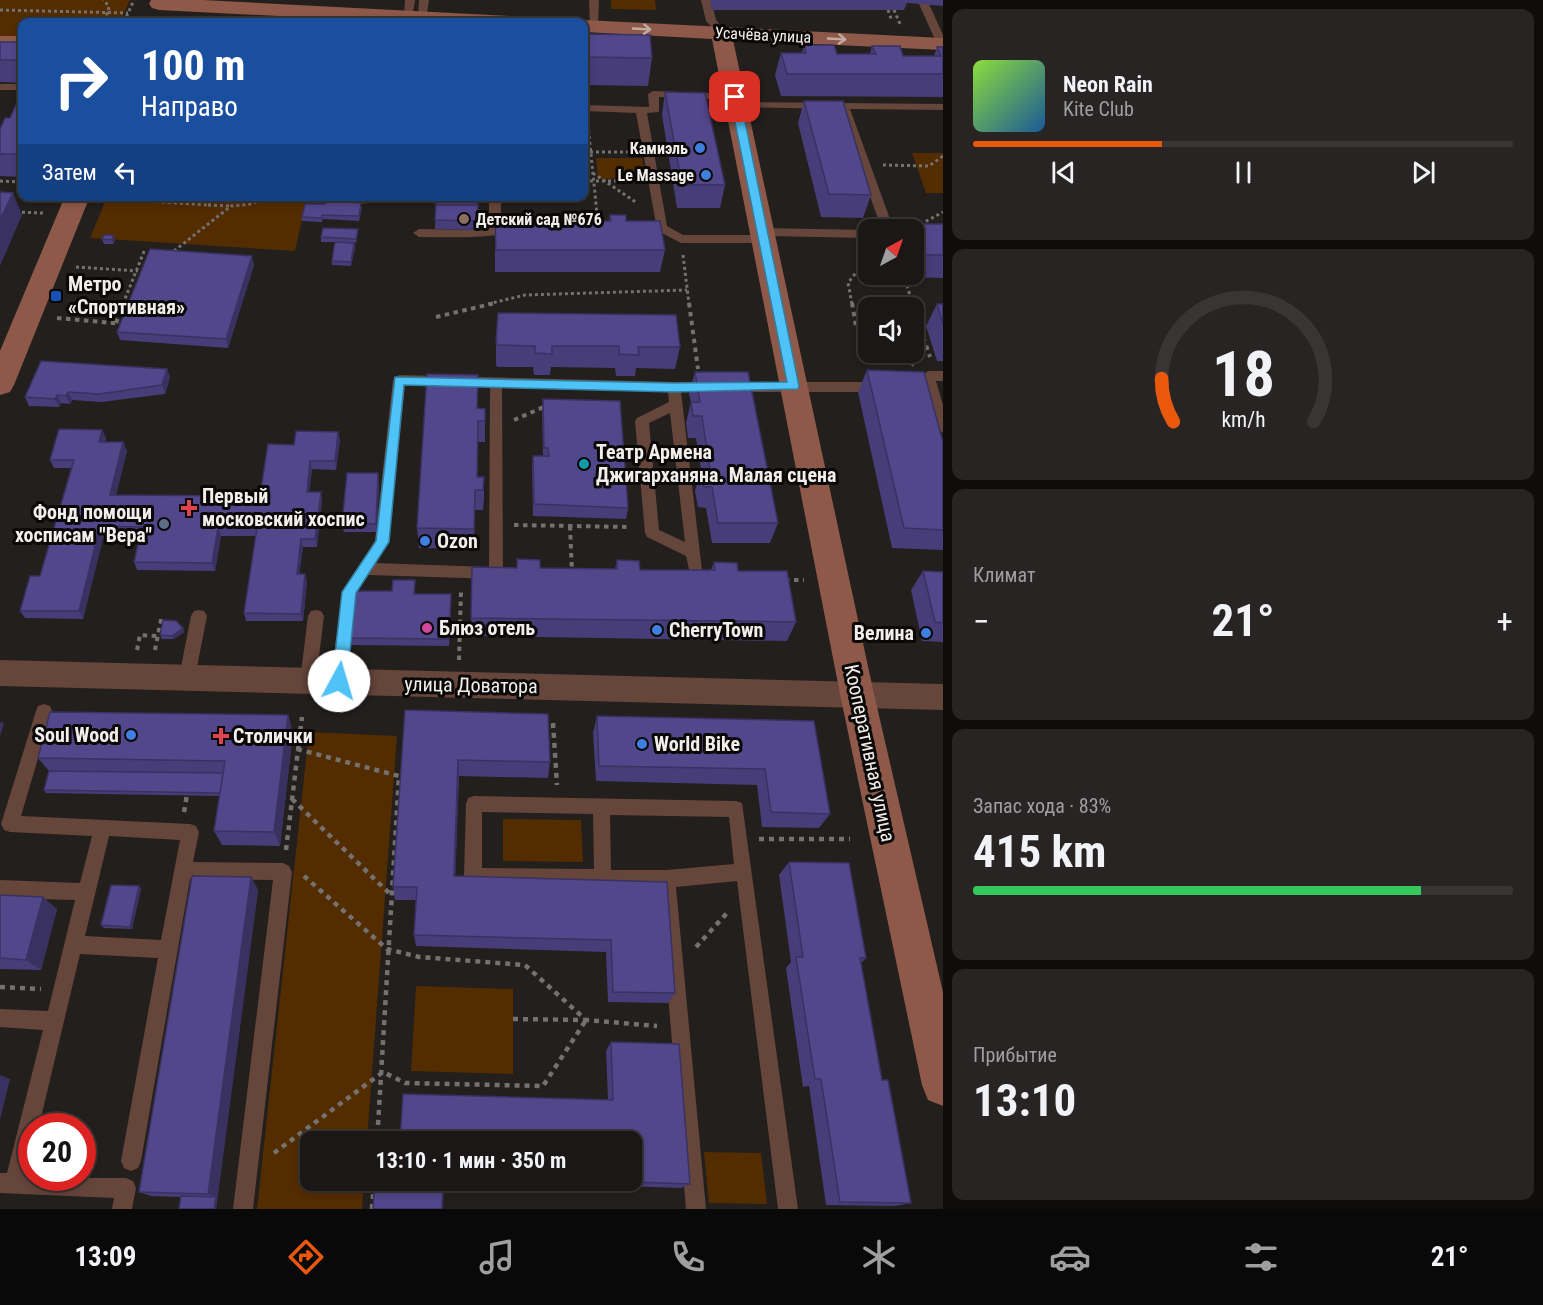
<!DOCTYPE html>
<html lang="ru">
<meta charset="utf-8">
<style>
body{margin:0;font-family:"Roboto Condensed",sans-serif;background:#272423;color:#f1f3f6;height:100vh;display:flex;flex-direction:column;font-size:22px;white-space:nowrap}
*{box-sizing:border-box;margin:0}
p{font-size:20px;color:#9f9fa1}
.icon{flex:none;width:33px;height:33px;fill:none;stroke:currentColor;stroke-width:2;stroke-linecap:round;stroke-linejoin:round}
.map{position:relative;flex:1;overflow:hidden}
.panel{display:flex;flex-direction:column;gap:9px;padding:9px;background:#0e0d0c;width:600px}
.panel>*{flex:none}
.banner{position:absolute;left:18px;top:18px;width:570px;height:183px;border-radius:12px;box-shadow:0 3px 9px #0003,0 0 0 2px #383635;background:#1a4fa0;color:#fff;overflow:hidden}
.needle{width:39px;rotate:40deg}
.fabs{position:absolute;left:858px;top:219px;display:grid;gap:12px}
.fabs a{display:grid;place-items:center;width:66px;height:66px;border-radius:12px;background:#1a1716;box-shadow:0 3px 9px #0003,0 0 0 2px #383635;font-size:30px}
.speed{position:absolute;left:18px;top:1113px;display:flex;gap:12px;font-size:30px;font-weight:700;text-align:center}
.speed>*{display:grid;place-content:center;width:78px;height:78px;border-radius:50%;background:#1a1716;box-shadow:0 3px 9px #0003,0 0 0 2px #383635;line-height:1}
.speed .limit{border:9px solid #d22;background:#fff;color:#111}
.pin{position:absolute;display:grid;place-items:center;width:51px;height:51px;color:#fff;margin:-26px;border-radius:12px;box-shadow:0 3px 9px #0006}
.me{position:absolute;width:66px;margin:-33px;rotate:6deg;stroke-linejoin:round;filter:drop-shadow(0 0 4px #0008)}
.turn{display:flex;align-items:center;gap:21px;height:126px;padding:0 24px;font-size:27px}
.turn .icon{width:78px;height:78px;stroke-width:2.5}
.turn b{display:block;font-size:42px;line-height:51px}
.then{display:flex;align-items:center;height:57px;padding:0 24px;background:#0003;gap:12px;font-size:22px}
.big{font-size:45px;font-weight:700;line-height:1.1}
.panel .tile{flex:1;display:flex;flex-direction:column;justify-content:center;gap:9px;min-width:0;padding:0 21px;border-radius:12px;background:#272423}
.panel .dial{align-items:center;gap:0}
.dial svg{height:156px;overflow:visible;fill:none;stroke:#383635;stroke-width:7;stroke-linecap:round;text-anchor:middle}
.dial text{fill:#f1f3f6;stroke:none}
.song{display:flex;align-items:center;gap:18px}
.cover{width:72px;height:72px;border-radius:9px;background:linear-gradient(135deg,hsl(90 70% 55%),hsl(210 70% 35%))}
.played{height:6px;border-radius:3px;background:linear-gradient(90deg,#ea580c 35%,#383635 35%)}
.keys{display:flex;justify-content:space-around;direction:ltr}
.heat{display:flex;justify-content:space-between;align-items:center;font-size:33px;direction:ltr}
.charge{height:9px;border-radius:4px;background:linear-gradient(90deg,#34c759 83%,#383635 0)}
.trip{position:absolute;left:300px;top:1131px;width:342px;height:60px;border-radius:12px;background:#1a1716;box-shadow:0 3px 9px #0003,0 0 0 2px #383635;font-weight:700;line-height:60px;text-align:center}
.tabs{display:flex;height:96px;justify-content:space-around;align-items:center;background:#0a0909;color:#9f9fa1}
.tabs .icon{width:42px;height:42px}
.tabs .selected{color:#ea580c}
.tabs b{font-size:27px;color:#f1f3f6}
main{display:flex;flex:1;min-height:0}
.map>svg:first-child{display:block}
.green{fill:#532c00}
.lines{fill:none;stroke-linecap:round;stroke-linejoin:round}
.path-far2{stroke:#74716f;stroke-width:3;stroke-dasharray:3 3;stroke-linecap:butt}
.path-far1{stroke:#74716f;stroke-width:4;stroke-dasharray:4.5 4.5;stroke-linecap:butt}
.path{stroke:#74716f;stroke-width:4.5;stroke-dasharray:5 5;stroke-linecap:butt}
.lane{fill:#66453b;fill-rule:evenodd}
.street{fill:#66453b;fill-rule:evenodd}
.secondary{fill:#8e5949;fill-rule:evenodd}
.wall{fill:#473d78}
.shaded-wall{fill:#393261}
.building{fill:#52478b;stroke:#393261;stroke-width:1.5}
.oneway{stroke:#c4aca3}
.route{fill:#4fc3f7;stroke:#337fa1;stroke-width:1.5}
.shop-dot{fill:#3f7fe0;stroke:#0a0908;stroke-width:2}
.education-dot{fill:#8d6e63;stroke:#0a0908;stroke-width:2}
.transit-dot{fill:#1a4fb4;stroke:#0a0908;stroke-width:2}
.culture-dot{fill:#0f9aa8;stroke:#0a0908;stroke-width:2}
.health-dot{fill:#e0444e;stroke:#0a0908;stroke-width:2}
.service-dot{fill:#5c6f8a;stroke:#0a0908;stroke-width:2}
.hotel-dot{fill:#d1479c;stroke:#0a0908;stroke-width:2}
.labels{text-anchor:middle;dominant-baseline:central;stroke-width:6;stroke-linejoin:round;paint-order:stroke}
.far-street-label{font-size:16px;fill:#f1efed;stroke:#0a0908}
.far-poi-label{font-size:16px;font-weight:bold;fill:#f1efed;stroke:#0a0908;text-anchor:end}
.poi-label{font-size:20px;font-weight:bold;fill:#f1efed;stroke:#0a0908;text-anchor:start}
.street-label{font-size:20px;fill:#f1efed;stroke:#0a0908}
</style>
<main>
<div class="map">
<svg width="943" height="1209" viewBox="0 0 943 1209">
<rect width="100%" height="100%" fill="#221f1d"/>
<path class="green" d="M0 0H130L120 22H22V38H0Z
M611 0H655L656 10 611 9Z
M912 153H943V193H926Z
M596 158H642L646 178 598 179Z
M107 197H368L367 204 306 202 295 251 90 238Z
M309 732 397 736 367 1141 310 1142V1180L364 1181 362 1209H257Z
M503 819 581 820 583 862 503 861Z
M416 986 513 989V1074L411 1071Z
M704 1152 761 1153 767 1204 709 1203Z"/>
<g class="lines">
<path class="path-far2" d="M0 10 128 13
M888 10 892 21
M894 10 900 24
M96 22 108 13 109 6 103 0
M124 22 134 0
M588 124 598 224
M584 152H630
M883 165 929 166 943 156
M593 173 637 203
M0 181 22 182
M584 181H634
M102 198 208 205 213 196
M208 205 231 206
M16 212 43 213
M910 230 943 212
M174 251 231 206 252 204 266 196
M683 255 689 304
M76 267 138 271
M903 274 913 304
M123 304 145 249
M488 304 525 295 687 290
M852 304 848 283 868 257"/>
<path class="path-far1" d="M689 303 698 369
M852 303 856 326 868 339
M912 303 930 357
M436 317 495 303
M57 318 124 324
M116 323 124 303
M888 352 914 365
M514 420 546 406
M514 525 630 527
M570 526 572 573
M785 580H804
M137 650 140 635 158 636
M155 650 162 615
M459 660 461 592"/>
<path class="path" d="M553 723 557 785
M297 749 399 776 377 1142
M292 799 390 894
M184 812 187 795
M759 839H850
M286 850 302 717
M304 876 387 949 419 957 525 965 586 1020 657 1026
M696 947 727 913
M0 987 41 989
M513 1019 585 1020
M274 1153 383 1072 405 1083 543 1086 586 1020
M372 1209 374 1180"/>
<path class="lane" d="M405 0H415L412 19 404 17Z
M419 0H429L426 20 418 18Z
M589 0H599L598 29 590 27Z
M701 0H711L716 20 726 32 724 34H718L706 21Z
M921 2 929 4 943 35V47L937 44 919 4Z
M0 84H22V90H0Z
M653 91 735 94 740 97 735 100 659 97V112L647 113 667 226 683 235H760L756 232 762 228 868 230V238L766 236 770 239 764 243H681L660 232 639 231V225L656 224 636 113 584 111V105L649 107 648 94Z
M737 102 943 104V110L850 109 894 230H882L839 109 733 107 732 105Z
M489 196H501V225L512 226V232C482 239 451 237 419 237L413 233 419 229 485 230 489 227Z
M928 371H943V381H936L943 405V433L936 428 922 376Z
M399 375 674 382H881L887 387 881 392H681L702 570 700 574H690L686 556 647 537 645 533 635 421 637 418 669 402 668 392 502 388 503 573 501 577 496 579 368 575 356 593 347 681 345 686 339 688 333 686 331 681 342 592 375 541 393 380ZM405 385 490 387 489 567 376 563 389 542ZM670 413 685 542 659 530 649 423Z
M199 610 204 611 207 616 195 677 193 682 187 684 181 682 179 677 191 616 194 611Z
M316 610 321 611 324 616 316 681 314 686 308 688 302 686 300 681 308 616 311 611Z
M44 704 50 706 52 711 21 816 190 824 196 826 199 832 193 862 283 863 289 866 292 872 253 1209H233L273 880 190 879 141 1161 138 1168 131 1171 124 1168 121 1161 158 958 80 954 39 1126H32V1157L27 1174H32V1178H126L133 1181 136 1188 132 1209H112L114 1198 0 1193V1173H7L43 1030 0 1027V1009L48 1011 75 900 0 898V880L80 883 92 836 10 832 4 830 1 824 36 711 38 706ZM109 836 180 840 161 940 85 936Z
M474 796 736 801 742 803 798 1209H778L737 881 676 887 706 1209H686L659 887 473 885 467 882 464 876 466 804 468 798ZM482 812 593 814 594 869 482 868ZM610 815 729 817 734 864 667 870H611Z"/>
<path class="street" d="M0 660 943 684V710L0 686Z"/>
<path class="secondary" d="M151 0H203L510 16 517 18 521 22H397L159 10 152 8 149 4Z
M584 20 943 38V50L733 40 874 694 943 992V1106L928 1100 922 1085 840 694 712 39 584 32V22H576Z
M0 36H22V48H0Z
M65 196H90L14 385 10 392 0 395V351Z"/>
</g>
<path class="wall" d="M710 0H943V6L907 3 904 10H712Z
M584 34 652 58 648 86 584 85Z
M0 42H22V83L0 82Z
M804 45 837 54H870L872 46 903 56H934L937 47H943V97L781 96 775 75 781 53H802Z
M22 92V177L0 176V129L10 118Z
M665 92 725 185 720 208H677L662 115Z
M804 101 871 195 863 218 821 217 798 123Z
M436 196H478L477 230 435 229Z
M362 207 359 221 323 219 322 222 302 221V217Z
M533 215 550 221H609L610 215 626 221 665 250 660 272H495V221H532Z
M909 224H943V278L909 277 908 274H914V230H907Z
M358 229V233L356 243H354L355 247 351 266 332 265V261L335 242H321V237Z
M113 235 115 240 113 244H104L102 239Z
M254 265 228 348 120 340 117 332Z
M937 304H943V361H937L926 326Z
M496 343 680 347 675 369 636 368 635 376H616L615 368 551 367 550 375H534L533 367H497L496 365Z
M167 369 170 377 165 394 102 402 72 400 70 404 61 403 59 407 29 406 25 397Z
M867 370 943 442V550L892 548 858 392Z
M695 372 778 523 770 543H712L706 508 698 507 695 491 701 470 696 438H688L686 423 691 402 689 394Z
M543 399 628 508 626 519 533 516 532 468 533 456H543L542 412Z
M477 408 485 409V442H478L477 477H484V498L483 510H475L474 549 419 548 417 528Z
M102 430 106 438 105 442H123L127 451 116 495 260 496 294 445 338 432 340 440 336 470 312 469 309 492 322 500 317 547H303L299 574 307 582 303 621H246L244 613 256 536H221L215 571 137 570 134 562 140 535 104 534 83 619 25 618 20 611 40 576 71 468H54L50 460Z
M378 473 379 481 377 532H344L342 524Z
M517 559 540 568 615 569 617 560 640 570H711L714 562 738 571 796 622 787 641 471 636V618L517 568Z
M923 571 943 572V642L922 641 911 590Z
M415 580V594L451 602 449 646 350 645 349 638 392 591Z
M183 628 184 632 174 639H162L160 635Z
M405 710 550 762 548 778 459 776 455 876 667 882 675 993 668 1003 608 1002 606 952 416 946 414 935 416 900H395L393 887Z
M288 715 293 732 280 846 222 845 214 831 220 796 46 793 44 790 49 771 38 758Z
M597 716 814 721 830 814 819 828 762 827 757 785 596 781 593 733Z
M789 862 866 958 861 963 882 1080 911 1203 895 1206 826 1205 809 1086 803 1087 786 968 791 962 779 875Z
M251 877 258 890 216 1209 181 1197 151 1196 139 1192Z
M139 886 141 889 132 929 104 928 101 925Z
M0 895 57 909 41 970 0 969Z
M611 1042 690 1184 681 1188 451 1180H632L608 1100 606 1051Z"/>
<path class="shaded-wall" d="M13 193 22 215 0 266V220Z
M113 235 115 240 113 244 112 240Z
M354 243 355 247 351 266V262Z
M252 256 254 265 228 348 226 339Z
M167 369 170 377 165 394 162 385Z
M68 392 72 400 70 404 66 396Z
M57 395 61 403 59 407 55 399Z
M102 430 106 438 103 451 99 442Z
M338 432 340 440 336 470 335 461Z
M123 442 127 451 114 503 110 495Z
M310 461 312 469 308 500 307 492Z
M378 473 379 481 377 532 376 524Z
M321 492 322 500 317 547 315 539Z
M100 526 104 534 83 619 79 611Z
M218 528 221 536 215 571 212 563Z
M301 539 303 547 298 582 297 574Z
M305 574 307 582 303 621 301 614Z
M183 628 184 632 174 639 172 636Z
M288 715 293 732 280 846 274 832Z
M1 721 4 724 0 736V723Z
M458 760 459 776 455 889 454 876Z
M251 877 258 890 216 1209H214L216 1197 208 1194Z
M139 886 141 889 132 929 130 927Z
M43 897 57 909 41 970 26 960Z
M0 1075 10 1079 0 1120Z
M443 1180H444L443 1209H442Z"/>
<path class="building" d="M584 34 650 35 652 58 584 57Z
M0 42H22V60H0Z
M804 45H834L837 54H876L872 46H900L903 56H941L937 47H943V74H787L781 53H806Z
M22 92V154H0V129L5 118H10Z
M665 92 705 93 725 185H682Z
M804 101H843L871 195 829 194Z
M0 192 13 193 0 220Z
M326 201 361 203 359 216 322 215V218L302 217 305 204H325Z
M436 205H478L477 221 435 220Z
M533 215H550V221H611L610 215H626V221H660L665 250H496L495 221H533Z
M909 224H943V255H919L914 238V230H911Z
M323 228 358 229 356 239 321 237Z
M104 235H113L112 240 102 239Z
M335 242 354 243 351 262 332 261Z
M150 249 252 256 226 339 117 332Z
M937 304H943V324Z
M498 313 676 315 680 347H638L639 355 619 354V346H552V354L535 353V346L498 345 496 343Z
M41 361 167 369 162 385 99 394 68 392 66 396 57 395 55 399 25 397Z
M867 370 924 372 943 442V530L904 528Z
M695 372H748L778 523H718L712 487H704L701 470H710L702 416H693L691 402H700Z
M427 374 478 375 477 408 485 409V421H478L477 477H484L483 490H475L474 529 417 528Z
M543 399 620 401 628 508 534 504 533 456H549L548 448H544Z
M59 429 102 430 99 442H123L110 495 260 496 268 444 294 445 296 431 338 432 335 461H310L307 492H321L315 539H301L297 574H305L301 614 244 613 257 528H218L212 563 134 562 142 527 100 526 79 611H20L30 576H40L74 460H50Z
M347 473H378L376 524H342Z
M517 559 540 560V568L617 569V560L639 561 640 570H715L714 562 737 563 738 571H787L796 622 471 618 472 567 517 568Z
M923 571 943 572V623L935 622Z
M393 580H415L414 594H451L449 639 349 638 353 591H392Z
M163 620 176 621 183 628 172 636 160 635Z
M405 710 548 714 550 762 458 760 454 876 667 882 675 993 613 992 611 940 414 935 417 887H393Z
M50 712 288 715 274 832 214 831 225 761 38 758Z
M597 716 814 721 830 814 771 812 765 769 599 766Z
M49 771 223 773 220 793 44 790Z
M789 862 849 863 866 958H860L882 1080H888L911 1203 840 1202 821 1079H815L796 957H803Z
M192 876 251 877 208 1194 139 1192Z
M111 885 139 886 130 927 101 925Z
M0 895 43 897 26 960 0 958Z
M611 1042 679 1044 690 1184 581 1180H632V1142H400L403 1094 613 1100Z
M375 1180H443L442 1209H373Z
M181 1196 216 1197 214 1209H179Z"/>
<defs><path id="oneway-shaft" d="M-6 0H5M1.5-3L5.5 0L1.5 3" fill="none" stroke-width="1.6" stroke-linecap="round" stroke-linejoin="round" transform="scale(1.5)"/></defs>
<g class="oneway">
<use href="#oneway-shaft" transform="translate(642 29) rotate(3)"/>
<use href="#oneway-shaft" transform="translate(837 39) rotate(3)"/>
</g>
<path class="route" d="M735 94 740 97 799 386 798 389 674 392 404 385 389 542 356 593 347 681 345 686 339 688 334 686 332 681 342 592 376 541 395 377 674 383 787 382 730 97Z"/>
<g class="shop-dot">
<circle cx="700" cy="148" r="6"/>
<circle cx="706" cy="175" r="6"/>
<circle cx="425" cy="541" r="6"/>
<circle cx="657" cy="630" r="6"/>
<circle cx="926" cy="633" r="6"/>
<circle cx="131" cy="735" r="6"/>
<circle cx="642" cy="744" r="6"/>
</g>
<circle class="education-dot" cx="464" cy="219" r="6"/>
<rect class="transit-dot" x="50" y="290" width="12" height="12" rx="3"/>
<circle class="culture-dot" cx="584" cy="464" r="6"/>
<g class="health-dot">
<path d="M186 499h6v6h6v6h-6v6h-6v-6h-6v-6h6z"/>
<path d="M218 727h6v6h6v6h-6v6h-6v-6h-6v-6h6z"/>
</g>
<circle class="service-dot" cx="164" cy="524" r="6"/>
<circle class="hotel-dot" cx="427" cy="628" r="6"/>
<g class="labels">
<g class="far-street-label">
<text transform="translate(763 35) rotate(3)">Усачёва улица</text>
</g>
<g class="far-poi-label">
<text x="688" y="148">Камиэль</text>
<text x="694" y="175">Le Massage</text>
<text x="476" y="219" text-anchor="start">Детский сад №676</text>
</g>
<g class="poi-label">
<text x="68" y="284">Метро<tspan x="68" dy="23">«Спортивная»</tspan></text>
<text x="596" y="452">Театр Армена<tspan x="596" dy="23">Джигарханяна. Малая сцена</tspan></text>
<text x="202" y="496">Первый<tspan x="202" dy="23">московский хоспис</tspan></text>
<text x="152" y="512" text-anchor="end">Фонд помощи<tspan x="152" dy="23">хосписам "Вера"</tspan></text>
<text x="437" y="541">Ozon</text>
<text x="439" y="628">Блюз отель</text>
<text x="669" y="630">CherryTown</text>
<text x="914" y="633" text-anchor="end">Велина</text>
<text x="119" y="735" text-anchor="end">Soul Wood</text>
<text x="233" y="736">Столички</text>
<text x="654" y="744">World Bike</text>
</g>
<g class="street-label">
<text transform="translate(471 685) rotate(1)">улица Доватора</text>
<text transform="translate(870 753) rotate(78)">Кооперативная улица</text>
</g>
</g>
</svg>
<div class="fabs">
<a><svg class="needle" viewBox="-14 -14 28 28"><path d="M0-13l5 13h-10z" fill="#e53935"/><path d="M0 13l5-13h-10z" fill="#9f9fa1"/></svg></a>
<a><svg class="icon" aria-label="sound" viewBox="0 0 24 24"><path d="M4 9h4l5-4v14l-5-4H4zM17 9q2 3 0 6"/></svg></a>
</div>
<div class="speed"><div class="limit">20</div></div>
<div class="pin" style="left:735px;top:97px;background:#d93025"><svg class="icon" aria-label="arrive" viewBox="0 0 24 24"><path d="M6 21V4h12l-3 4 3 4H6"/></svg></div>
<svg class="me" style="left:339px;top:681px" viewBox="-20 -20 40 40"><circle r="19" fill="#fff"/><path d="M0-13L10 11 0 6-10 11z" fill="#4fc3f7"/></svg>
<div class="trip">13:10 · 1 мин · 350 m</div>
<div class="banner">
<div class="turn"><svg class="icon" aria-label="right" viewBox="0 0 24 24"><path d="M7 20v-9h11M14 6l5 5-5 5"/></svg><div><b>100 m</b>Направо</div></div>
<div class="then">Затем<svg class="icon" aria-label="left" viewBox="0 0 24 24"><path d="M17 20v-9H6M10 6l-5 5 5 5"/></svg></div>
</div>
</div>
<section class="panel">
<div class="tile">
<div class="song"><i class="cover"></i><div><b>Neon Rain</b><p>Kite Club</p></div></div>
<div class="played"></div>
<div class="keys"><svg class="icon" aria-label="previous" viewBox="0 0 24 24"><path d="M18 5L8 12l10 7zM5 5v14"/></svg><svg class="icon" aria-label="pause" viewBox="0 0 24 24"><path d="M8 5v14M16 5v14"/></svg><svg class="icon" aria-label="next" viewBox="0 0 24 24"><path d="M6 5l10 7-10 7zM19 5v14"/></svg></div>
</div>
<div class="tile dial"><svg viewBox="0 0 100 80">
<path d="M14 69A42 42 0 1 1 86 69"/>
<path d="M14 69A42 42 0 0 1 8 47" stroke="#ea580c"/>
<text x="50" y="56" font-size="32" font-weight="700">18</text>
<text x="50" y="72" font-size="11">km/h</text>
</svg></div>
<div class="tile"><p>Климат</p>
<div class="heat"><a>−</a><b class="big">21°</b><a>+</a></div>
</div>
<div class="tile"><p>Запас хода · 83%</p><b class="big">415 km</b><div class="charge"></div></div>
<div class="tile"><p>Прибытие</p><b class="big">13:10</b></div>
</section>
</main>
<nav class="tabs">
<b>13:09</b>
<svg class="icon selected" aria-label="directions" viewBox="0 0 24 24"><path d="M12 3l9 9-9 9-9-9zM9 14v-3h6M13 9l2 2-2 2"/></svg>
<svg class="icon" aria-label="music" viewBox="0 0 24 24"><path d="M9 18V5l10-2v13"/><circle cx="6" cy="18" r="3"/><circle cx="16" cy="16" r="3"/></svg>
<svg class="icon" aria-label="phone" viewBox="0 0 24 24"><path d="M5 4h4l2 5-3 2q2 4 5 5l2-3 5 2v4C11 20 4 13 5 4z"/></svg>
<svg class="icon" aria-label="climate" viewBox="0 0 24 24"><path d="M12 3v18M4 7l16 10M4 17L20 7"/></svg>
<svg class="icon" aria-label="car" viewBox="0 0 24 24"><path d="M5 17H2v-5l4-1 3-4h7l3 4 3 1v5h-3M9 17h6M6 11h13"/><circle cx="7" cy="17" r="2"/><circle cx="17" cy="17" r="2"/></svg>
<svg class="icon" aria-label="filters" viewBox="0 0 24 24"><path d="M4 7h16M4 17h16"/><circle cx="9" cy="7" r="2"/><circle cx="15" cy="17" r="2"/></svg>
<b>21°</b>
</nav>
